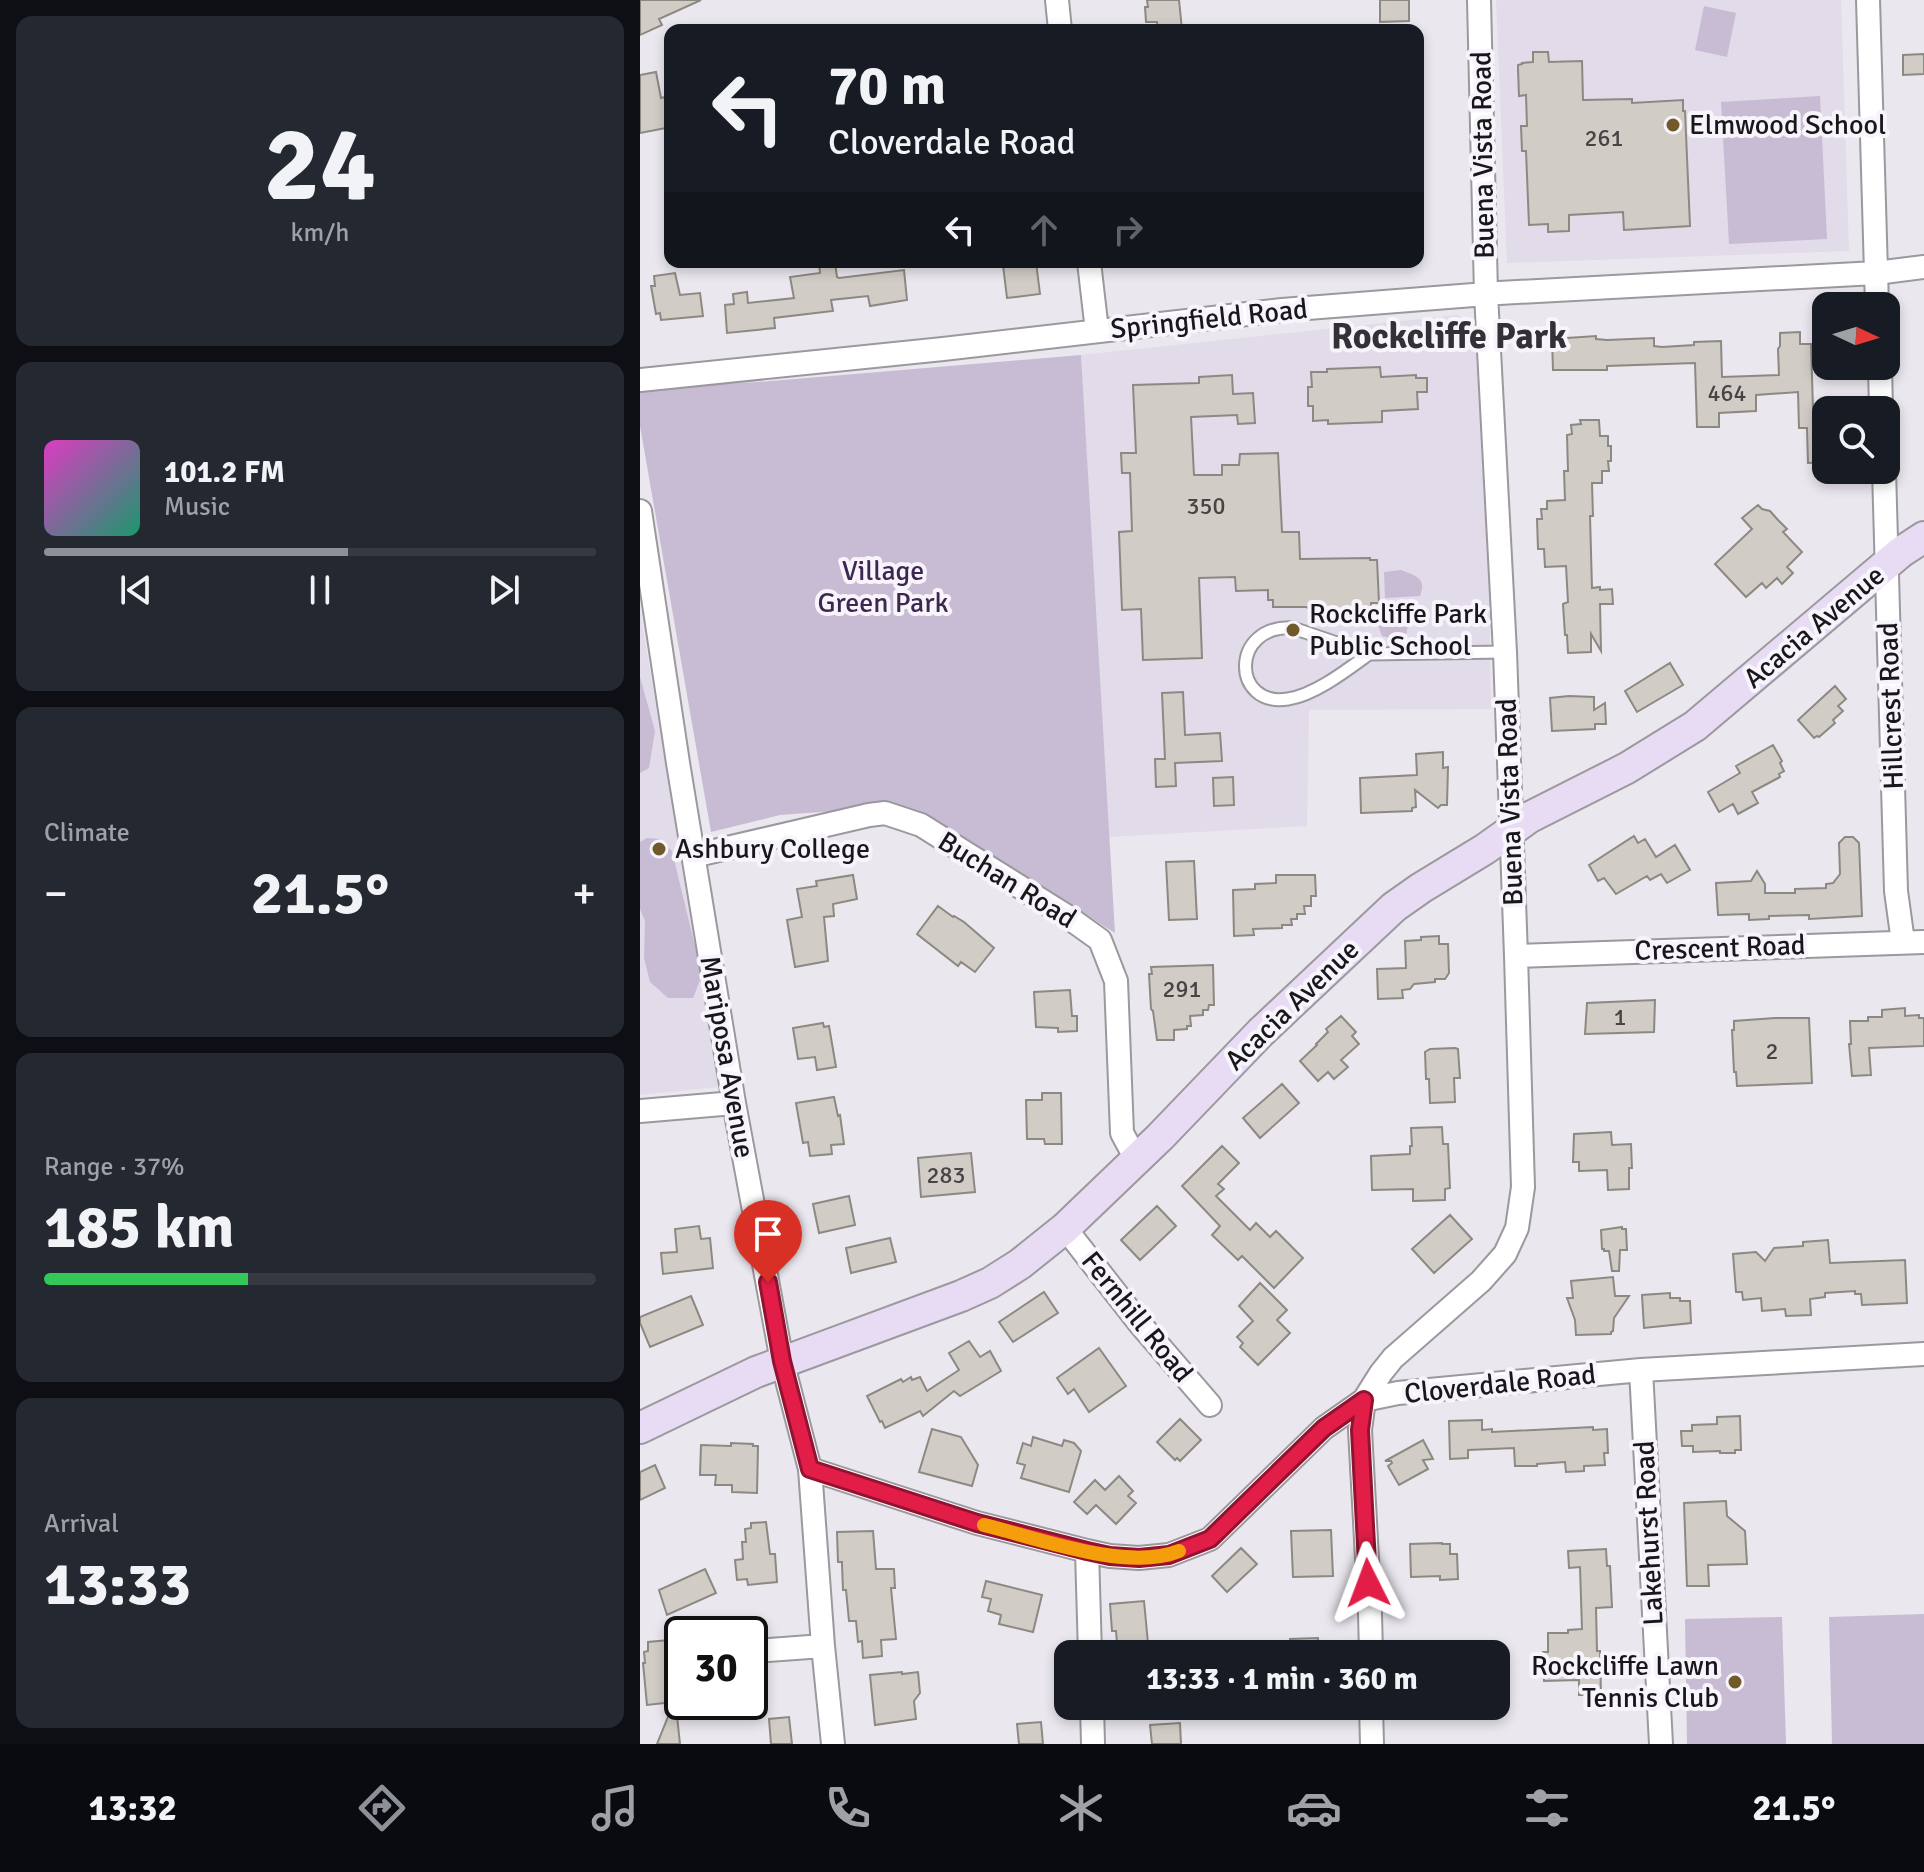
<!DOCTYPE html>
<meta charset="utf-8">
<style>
body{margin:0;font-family:Signika,sans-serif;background:#242831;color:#f1f3f6;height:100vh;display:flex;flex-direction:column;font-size:30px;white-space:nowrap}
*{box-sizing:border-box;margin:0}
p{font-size:26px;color:#9ea1a6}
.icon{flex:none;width:44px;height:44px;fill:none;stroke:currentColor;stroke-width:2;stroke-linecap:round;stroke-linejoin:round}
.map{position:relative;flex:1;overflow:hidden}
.side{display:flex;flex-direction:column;gap:16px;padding:16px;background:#0d0f14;width:640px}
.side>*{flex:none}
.guide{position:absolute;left:24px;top:24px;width:760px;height:244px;border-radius:16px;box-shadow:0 4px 12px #0003;background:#171b24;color:#f1f3f6;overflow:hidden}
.needle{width:52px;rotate:94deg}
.controls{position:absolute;left:1172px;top:292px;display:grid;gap:16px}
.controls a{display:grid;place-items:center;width:88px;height:88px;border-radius:16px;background:#171b24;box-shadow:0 4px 12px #0003;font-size:40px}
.speed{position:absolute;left:24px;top:1616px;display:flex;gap:16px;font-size:40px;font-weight:700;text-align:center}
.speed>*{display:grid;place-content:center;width:104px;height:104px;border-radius:50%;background:#171b24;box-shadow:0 4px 12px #0003;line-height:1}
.speed .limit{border:4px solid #111;border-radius:12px;background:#fff;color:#111}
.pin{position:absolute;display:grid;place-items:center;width:68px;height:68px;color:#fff;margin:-82px -34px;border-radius:50% 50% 50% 0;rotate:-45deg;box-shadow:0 0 8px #0007}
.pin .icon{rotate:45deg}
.me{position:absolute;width:88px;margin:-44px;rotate:357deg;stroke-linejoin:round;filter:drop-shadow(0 0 6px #0008)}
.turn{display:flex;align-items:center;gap:28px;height:168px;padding:0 32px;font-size:36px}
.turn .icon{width:104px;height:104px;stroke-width:2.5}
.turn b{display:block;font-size:56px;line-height:68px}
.lanes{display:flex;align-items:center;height:76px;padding:0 32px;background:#0003;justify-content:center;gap:40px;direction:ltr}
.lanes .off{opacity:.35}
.big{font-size:60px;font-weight:800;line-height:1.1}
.side .widget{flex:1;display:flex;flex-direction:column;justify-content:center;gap:12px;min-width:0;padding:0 28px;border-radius:16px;background:#242831}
.side .dial{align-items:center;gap:0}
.dial b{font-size:104px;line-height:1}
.song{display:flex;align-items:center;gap:24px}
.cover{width:96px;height:96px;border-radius:12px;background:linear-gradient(135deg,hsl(310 70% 55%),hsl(160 70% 35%))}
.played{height:8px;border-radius:4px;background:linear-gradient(90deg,#8c9099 55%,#363941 55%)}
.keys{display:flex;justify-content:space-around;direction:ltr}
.heat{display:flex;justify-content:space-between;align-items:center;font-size:44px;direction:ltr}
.charge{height:12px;border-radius:6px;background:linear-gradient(90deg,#34c759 37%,#363941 0)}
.trip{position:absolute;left:414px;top:1640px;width:456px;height:80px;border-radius:16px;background:#171b24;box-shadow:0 4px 12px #0003;font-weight:800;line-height:80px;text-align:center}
.tabs{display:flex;height:128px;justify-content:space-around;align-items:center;background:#090b0e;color:#9ea1a6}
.tabs .icon{width:56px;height:56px}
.tabs .on{color:#8c9099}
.tabs b{font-size:36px;color:#f1f3f6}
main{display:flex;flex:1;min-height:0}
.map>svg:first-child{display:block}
.built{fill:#e2dbe9}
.green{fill:#c7bcd4}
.building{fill:#d1cdc6;stroke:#8c8982;stroke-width:2}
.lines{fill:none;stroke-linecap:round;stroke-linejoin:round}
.lane-casing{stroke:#9b989e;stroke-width:15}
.street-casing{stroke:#9b989e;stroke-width:26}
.secondary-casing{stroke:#9b989e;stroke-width:34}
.lane{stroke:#fff;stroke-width:11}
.street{stroke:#fff;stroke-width:22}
.secondary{stroke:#e8dcf4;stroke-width:30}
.route-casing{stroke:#92132f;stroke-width:20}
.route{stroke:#e11d48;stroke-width:14}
.slow{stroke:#f59e0b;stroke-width:14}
.poi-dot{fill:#72592a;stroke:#f8f4fc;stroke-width:3}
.labels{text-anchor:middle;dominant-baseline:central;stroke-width:8;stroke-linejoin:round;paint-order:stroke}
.number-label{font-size:24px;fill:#464445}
.poi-label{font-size:28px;fill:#18171a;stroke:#f8f4fc;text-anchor:start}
.street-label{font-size:28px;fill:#18171a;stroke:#f8f4fc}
.park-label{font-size:28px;fill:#3c2750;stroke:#f8f4fc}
.district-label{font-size:36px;font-weight:bold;fill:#343136;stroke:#f8f4fc}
</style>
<main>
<section class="side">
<div class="widget dial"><b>24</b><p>km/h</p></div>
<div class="widget">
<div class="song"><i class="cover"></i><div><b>101.2 FM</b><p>Music</p></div></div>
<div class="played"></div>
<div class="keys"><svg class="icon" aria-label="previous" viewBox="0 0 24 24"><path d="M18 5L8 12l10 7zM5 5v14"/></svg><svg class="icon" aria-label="pause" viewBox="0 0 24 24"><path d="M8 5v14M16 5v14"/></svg><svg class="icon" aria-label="next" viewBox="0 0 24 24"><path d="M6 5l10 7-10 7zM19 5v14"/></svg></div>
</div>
<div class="widget"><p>Climate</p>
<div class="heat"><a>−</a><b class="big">21.5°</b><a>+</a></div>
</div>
<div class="widget"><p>Range · 37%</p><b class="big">185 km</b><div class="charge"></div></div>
<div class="widget"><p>Arrival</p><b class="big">13:33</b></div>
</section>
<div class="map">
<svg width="1284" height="1744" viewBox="0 0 1284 1744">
<rect width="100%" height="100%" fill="#eae7ee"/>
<path class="built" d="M856 0H1201L1209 251 867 263Z
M818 315 838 330 848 545 851 709 669 710 667 826 468 837 441 355Z
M0 610 78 1087 0 1095Z"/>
<path class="green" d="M1064 6 1096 13 1087 57 1055 50Z
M1180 96 1187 239 1089 244 1081 102Z
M441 355 475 933 363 862 248 807 140 815 71 832 0 426V389L118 382Z
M761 570C776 576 787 578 780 596L745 598 744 572Z
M754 612 766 617 768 626 766 635 749 638 742 636 737 622 738 615Z
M0 677 15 731 9 768 0 773Z
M7 838 19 839 32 851 62 975 53 998H28L10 982 4 958 5 921 0 909V842Z
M1284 1614V1744H1192L1189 1617Z
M1142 1617 1146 1744H1047L1045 1619Z"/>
<path class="building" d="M0 0H61L19 19 22 25 0 35Z
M507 0H539L542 30H518L517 22H506L505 7H508Z
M740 0H769V21L740 22Z
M893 52H908L909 62 942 61 943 100 992 99V103L1043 100V111H1045L1050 226 984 230 983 212 929 215V231L908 232V224L889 225 886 151H882L881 126H887L886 95 879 96 878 69V65L882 64V63L893 62Z
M1284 54V74L1263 75V55Z
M16 72 21 98 25 97 29 124 26 125V128L0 133V75Z
M195 262 197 277 199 278 264 270 267 300 230 306 228 296 191 300 193 311 134 318 135 328 87 333 85 305 94 304 93 294 107 292 108 303 154 298 150 277 180 273 179 264Z
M396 262 400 294 367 298 363 265Z
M35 273 40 295 60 293 63 316 21 320 20 313 16 314 11 286H15L14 276Z
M1160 332V344H1171L1173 409 1186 408V462L1168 463 1167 428H1159L1158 392 1116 395V411L1079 413V427H1057L1055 363 967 366V370H913L912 339 956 336V339L967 340 1014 338V346L1022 347 1054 345V342L1081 341 1082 377 1139 375 1138 349 1140 346V333Z
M740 367 741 377 776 375V378H787V392H777L778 409 742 411V422L688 424V420L673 421V406H668V387H672L671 372H687V369Z
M592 375 593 394 613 393 615 423 598 424 597 415 551 417 554 475H582V465H599L600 454 638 453 642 532H659L660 559 730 558V560H737L739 603H731V608L713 616 709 624 666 607H633V600H628V590L596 591 595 577 559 578 562 658 503 660 501 609 482 610 479 532 492 531 490 473H482L481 453H496L493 385 559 383V377Z
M940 420H959L960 436H968V446H971V461H968L969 471H962V483H952L953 516H950L952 588 960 587V590L972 589 973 604H960L961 651 951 634V652L928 653 927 635H925L923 604 928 602 926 566 905 567 904 549H898L897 519H902L901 509H907V501L925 500 924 471H928L927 435 932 434 931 425 941 424Z
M1118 505 1122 509 1130 511 1138 520 1147 529 1143 532 1162 552 1147 567 1153 573 1142 584 1137 578 1126 588 1122 583 1106 597 1075 564 1112 529 1102 518Z
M1030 663 1043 685 997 712 985 691Z
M1195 686 1206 699 1198 706 1203 711 1193 720 1195 723 1179 737 1177 736 1174 738 1158 720Z
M543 692 545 735 580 733 582 761 535 763 536 786 516 787 515 759H525L522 693Z
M929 696 954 697V710L965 703 966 724H955V729L912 731 910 698Z
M1133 745 1142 761 1140 763 1144 771 1139 774 1140 777 1112 792 1118 803 1098 814 1093 804 1079 812 1068 792 1100 773 1096 766Z
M803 752V768L808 767 807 805H801L798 808 775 790 776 807 772 808V811L721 813 720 778 777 775 776 754Z
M593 777 594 805 574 806 573 778Z
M994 836 998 843 1005 839 1016 857 1035 845 1050 870 1027 883 1021 874 1010 880 1007 876 976 894 964 878 958 881 949 865Z
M1205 837H1213L1219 843 1222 916 1169 919V915L1129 916V919L1109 920V914L1078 915 1076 883 1111 881 1117 871 1125 884V893H1155V889L1186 888V884L1193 883 1200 874 1199 843Z
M554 861 557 919 529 920 526 862Z
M213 875 217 899 193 904 194 916 184 917 188 961 155 967 147 920 162 917 157 889 177 886 176 881Z
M636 875H675L676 896H671V906H664L665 914H657V919H651L652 925H642V928L613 929 614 935 594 936 593 890 615 889V884L636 883Z
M298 906 313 917 314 916 324 922 354 948 335 972 321 962 318 966 277 934Z
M799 936V944H808L809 973 805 979H795V982L774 984 770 989 762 990 763 998 738 999 737 969 766 968 765 941 781 940V937Z
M573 965 574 1005H569L568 1010H563V1015L550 1016 551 1026H547V1029L534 1030V1040H517L513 1011 511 1009 509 974H512L511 967Z
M430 990 432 1016H437V1031L418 1032V1028L396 1027 394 992Z
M1015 1000 1014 1032 945 1034 947 1003Z
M1265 1008V1016L1279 1015V1018H1284V1046L1229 1048 1231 1075 1212 1076 1209 1044H1211L1210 1021H1228V1017H1242V1010Z
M701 1016 716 1032 712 1036 719 1044 701 1060 708 1067 694 1079 688 1072 678 1081 660 1061 677 1045 676 1044 688 1032 686 1029Z
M1135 1018H1169L1172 1083 1097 1086 1096 1072H1094L1092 1030H1094V1021Z
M183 1023 184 1027 189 1026 196 1067 177 1070 175 1057 158 1059 153 1028Z
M815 1048 818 1049 820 1078H814L815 1102 790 1103 789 1079H786L785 1052 790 1049Z
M642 1084 659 1103 620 1138 603 1118Z
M402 1093H421L422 1144H405L404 1139H387L386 1100H402Z
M194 1097 198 1116 200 1115 204 1144 191 1145 192 1154 170 1156 168 1142 163 1143 156 1103Z
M802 1127 803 1144H808L810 1188 805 1189V1200L773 1201V1189L732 1190 731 1156 770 1154V1146H772L771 1128Z
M971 1132 972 1145 991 1144 992 1168H989V1189L968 1190 967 1170 939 1171V1162H933L934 1134Z
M582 1146 599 1163 578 1184 584 1189 576 1196 610 1230 616 1223 630 1237 636 1231 663 1258 634 1288 602 1256 598 1260 572 1235 580 1226 542 1186Z
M331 1153 335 1192 281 1197 278 1158Z
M209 1196 215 1225 179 1233 173 1204Z
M517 1206 536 1226 500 1260 481 1240Z
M810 1215 832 1239 794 1273 772 1249Z
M59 1226 61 1239 70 1238 73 1268 23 1274 21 1253 37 1252 35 1229Z
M982 1227V1229H986L987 1250H980L979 1271H972L969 1251H964V1249H962L961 1230Z
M250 1238 256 1262 211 1273 206 1248Z
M1188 1240 1190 1263 1265 1260 1267 1303 1222 1305 1221 1294H1215V1291L1185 1293V1297L1170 1299 1171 1315 1146 1316 1145 1309 1122 1311 1121 1298 1103 1300 1102 1292H1096L1093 1254 1116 1252 1125 1261 1134 1248 1163 1246V1242Z
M973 1277 975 1296H989L974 1318 973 1331 971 1332V1334L936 1335 935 1320 927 1298H933L931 1281Z
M620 1283 647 1310 637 1320 650 1333 618 1365 600 1347 603 1343 597 1337 613 1321 599 1306Z
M404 1292 418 1313 373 1342 359 1322Z
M1030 1293V1298H1040V1301H1050L1051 1323 1004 1328 1002 1295Z
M51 1296 63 1325 10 1347 0 1323V1317Z
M329 1341 340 1357 350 1351 361 1371 320 1396 314 1391 283 1416 280 1411 245 1428 242 1421 240 1422 227 1396 261 1379 263 1382 271 1377 272 1380 280 1377 287 1391 319 1370 309 1353Z
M459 1348 486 1386 449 1412 434 1389 428 1394 417 1378Z
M1100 1416 1101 1450H1095V1453H1080V1451L1053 1452V1446H1042L1041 1431H1052V1425L1077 1424V1417Z
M540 1419 561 1440 540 1461 537 1458 535 1460 517 1442Z
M842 1420V1430L852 1429V1432L953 1427V1430L967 1429 968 1453H964L965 1465 944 1466V1471L926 1472 925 1462 897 1464V1466H875L874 1448 828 1450V1458L810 1459 809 1421Z
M292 1429 321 1437 338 1465 332 1486 279 1472Z
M393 1437 422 1446 424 1440 434 1443 441 1451 429 1492 381 1478 385 1465 377 1463 383 1443 391 1446Z
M783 1440 793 1459 783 1460 788 1469 759 1485 748 1466 752 1463 751 1461H745Z
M91 1443 113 1444V1446H118L117 1493 92 1492V1485H75L76 1475H60L61 1445 91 1446Z
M15 1465 25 1488 0 1500V1472Z
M479 1476 493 1491 488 1496 496 1503 476 1524 456 1505 447 1514 434 1502 455 1480 465 1490Z
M1086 1501 1087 1516 1105 1531 1107 1564 1068 1565 1069 1586H1047L1044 1503Z
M126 1522 130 1554H135L137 1582 108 1585 107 1579 97 1580 95 1560 103 1559 102 1542H106L105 1529 111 1528V1523Z
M691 1530 693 1576 653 1577 651 1531Z
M233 1531 236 1569H254L255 1588H251L256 1639 241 1640 242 1656 223 1658 222 1641 218 1642 216 1621H209L206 1590H203L202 1564V1562H198L197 1532Z
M802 1543V1544H810V1554H817L818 1579 800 1580V1576L771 1577 770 1544Z
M601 1548 617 1564 587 1592 572 1576Z
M966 1549 967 1566H970L972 1607 956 1608 957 1651H960L961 1695H939V1680L904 1681 903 1652H908V1633H928V1630L942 1629 940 1567 929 1568 928 1551Z
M65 1569 76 1593 27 1615 19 1590Z
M346 1581 402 1595 393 1632 359 1624 361 1615 348 1611 351 1599 342 1597Z
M504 1601 509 1654H478L476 1631H472L470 1604Z
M678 1638 679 1654H650V1639Z
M29 1640 40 1744H17L34 1702 7 1705 3 1663H5L4 1652 8 1651V1642Z
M262 1672V1674L278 1672 280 1693 274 1701 276 1719 235 1725 230 1675Z
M149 1717 152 1744H131L129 1719Z
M401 1722 403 1744H379L377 1724Z
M540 1723 541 1744H512L510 1725Z"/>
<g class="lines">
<defs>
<path id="lane" d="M729 654C707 670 675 695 648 699 591 708 590 624 653 628L729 654 865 652"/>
<path id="street" d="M417 0 420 30
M1228 0 1237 306
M449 262 457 331
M1240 366 1241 410
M0 380 303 349 642 310 859 293 1236 273 1284 267
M1244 470 1256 891 1263 942
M0 511 38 763 94 1103 142 1361 170 1469 183 1646 193 1744
M53 856 229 815 245 813 281 825 425 915 460 940 476 981 482 1133 496 1159
M876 956 1284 942
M0 1111 94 1103
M425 1228 500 1324 570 1405
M1001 1370 1021 1744
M170 1469 337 1523 447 1551 470 1556 499 1558 529 1555 570 1539 684 1428 724 1400 758 1393 1001 1370 1284 1354
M447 1551 450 1654
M115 1651 183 1646
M731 1654 730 1613 720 1430 724 1400 741 1373 753 1358 841 1281 865 1254 877 1228 883 1187 876 956 865 652 846 294 839 0
M452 1706 453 1744
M731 1706 732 1744"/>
<path id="secondary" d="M0 1428 116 1372 321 1296 350 1283 380 1264 425 1228 520 1137 621 1032 754 907 781 888 845 849 890 817 987 768 1055 726 1261 552 1284 537"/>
</defs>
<use href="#lane" class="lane-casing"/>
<use href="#street" class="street-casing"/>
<use href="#secondary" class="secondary-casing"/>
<use href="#lane" class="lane"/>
<use href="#street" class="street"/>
<use href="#secondary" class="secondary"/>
</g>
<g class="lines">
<defs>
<path id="route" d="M128 1282 142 1361 170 1469 337 1523 447 1551 470 1556 499 1558 529 1555 570 1539 684 1428 724 1400 720 1430 728 1583"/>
</defs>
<use href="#route" class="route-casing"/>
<use href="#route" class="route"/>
<path class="slow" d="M344 1525C397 1538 487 1572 539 1551"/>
</g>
<g class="poi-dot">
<circle cx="1033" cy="125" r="8"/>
<circle cx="653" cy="630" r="8"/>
<circle cx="19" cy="849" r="8"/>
<circle cx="1095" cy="1682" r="8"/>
</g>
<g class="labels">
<g class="number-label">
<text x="964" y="138">261</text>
<text x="1087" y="393">464</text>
<text x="566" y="506">350</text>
<text x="542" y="989">291</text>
<text x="980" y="1017">1</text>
<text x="1132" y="1051">2</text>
<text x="306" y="1175">283</text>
</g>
<g class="poi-label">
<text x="1049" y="125">Elmwood School</text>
<text x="669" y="614">Rockcliffe Park<tspan x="669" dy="32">Public School</tspan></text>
<text x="35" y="849">Ashbury College</text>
<text x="1079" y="1666" text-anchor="end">Rockcliffe Lawn<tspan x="1079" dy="32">Tennis Club</tspan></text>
</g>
<g class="street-label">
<text transform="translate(843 155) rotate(-91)">Buena Vista Road</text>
<text transform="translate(569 319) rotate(-6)">Springfield Road</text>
<text transform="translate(1174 627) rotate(-40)">Acacia Avenue</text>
<text transform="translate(1251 706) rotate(-92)">Hillcrest Road</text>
<text transform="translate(870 802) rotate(-92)">Buena Vista Road</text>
<text transform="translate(367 880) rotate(32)">Buchan Road</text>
<text transform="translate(1080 948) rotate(-2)">Crescent Road</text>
<text transform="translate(652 1005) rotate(-44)">Acacia Avenue</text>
<text transform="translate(87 1057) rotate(80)">Mariposa Avenue</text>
<text transform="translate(497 1317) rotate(51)">Fernhill Road</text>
<text transform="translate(860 1384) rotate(-6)">Cloverdale Road</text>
<text transform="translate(1009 1533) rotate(-93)">Lakehurst Road</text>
</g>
<g class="park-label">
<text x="243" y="571">Village<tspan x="243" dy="32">Green Park</tspan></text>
</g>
<g class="district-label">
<text x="809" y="336">Rockcliffe Park</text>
</g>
</g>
</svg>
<div class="controls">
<a><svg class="needle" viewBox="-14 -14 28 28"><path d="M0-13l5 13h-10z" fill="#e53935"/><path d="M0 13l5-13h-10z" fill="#9ea1a6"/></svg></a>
<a><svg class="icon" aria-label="search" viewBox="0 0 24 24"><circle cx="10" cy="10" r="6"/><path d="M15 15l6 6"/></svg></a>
</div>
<div class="speed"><div class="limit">30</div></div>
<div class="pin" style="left:128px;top:1282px;background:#d93025"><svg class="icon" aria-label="arrive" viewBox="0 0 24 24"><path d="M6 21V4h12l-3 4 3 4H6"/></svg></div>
<svg class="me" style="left:728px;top:1583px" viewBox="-20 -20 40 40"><path d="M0-17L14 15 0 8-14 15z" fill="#e11d48" stroke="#fff" stroke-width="4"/></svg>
<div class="trip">13:33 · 1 min · 360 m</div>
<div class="guide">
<div class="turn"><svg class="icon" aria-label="left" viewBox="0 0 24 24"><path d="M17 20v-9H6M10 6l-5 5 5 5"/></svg><div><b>70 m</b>Cloverdale Road</div></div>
<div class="lanes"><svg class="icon" aria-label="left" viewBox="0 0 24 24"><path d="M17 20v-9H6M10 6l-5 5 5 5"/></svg><svg class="icon off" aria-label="ahead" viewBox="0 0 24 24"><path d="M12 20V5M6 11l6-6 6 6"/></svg><svg class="icon off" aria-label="right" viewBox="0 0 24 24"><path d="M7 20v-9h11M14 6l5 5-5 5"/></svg></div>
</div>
</div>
</main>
<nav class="tabs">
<b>13:32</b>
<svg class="icon on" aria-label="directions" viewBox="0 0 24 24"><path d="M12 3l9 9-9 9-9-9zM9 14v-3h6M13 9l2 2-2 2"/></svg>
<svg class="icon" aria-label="music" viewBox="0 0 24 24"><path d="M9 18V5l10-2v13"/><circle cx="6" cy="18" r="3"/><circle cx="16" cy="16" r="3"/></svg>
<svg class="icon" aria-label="phone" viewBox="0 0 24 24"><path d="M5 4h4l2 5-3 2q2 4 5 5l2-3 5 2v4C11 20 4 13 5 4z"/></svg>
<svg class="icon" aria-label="climate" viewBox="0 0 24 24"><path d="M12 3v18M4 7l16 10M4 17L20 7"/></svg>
<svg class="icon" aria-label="car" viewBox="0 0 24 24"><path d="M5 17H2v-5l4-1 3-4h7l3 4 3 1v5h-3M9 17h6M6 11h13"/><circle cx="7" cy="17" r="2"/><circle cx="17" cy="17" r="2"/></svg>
<svg class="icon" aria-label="filters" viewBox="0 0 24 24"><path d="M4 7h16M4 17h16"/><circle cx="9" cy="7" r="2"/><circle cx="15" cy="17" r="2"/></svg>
<b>21.5°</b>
</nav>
